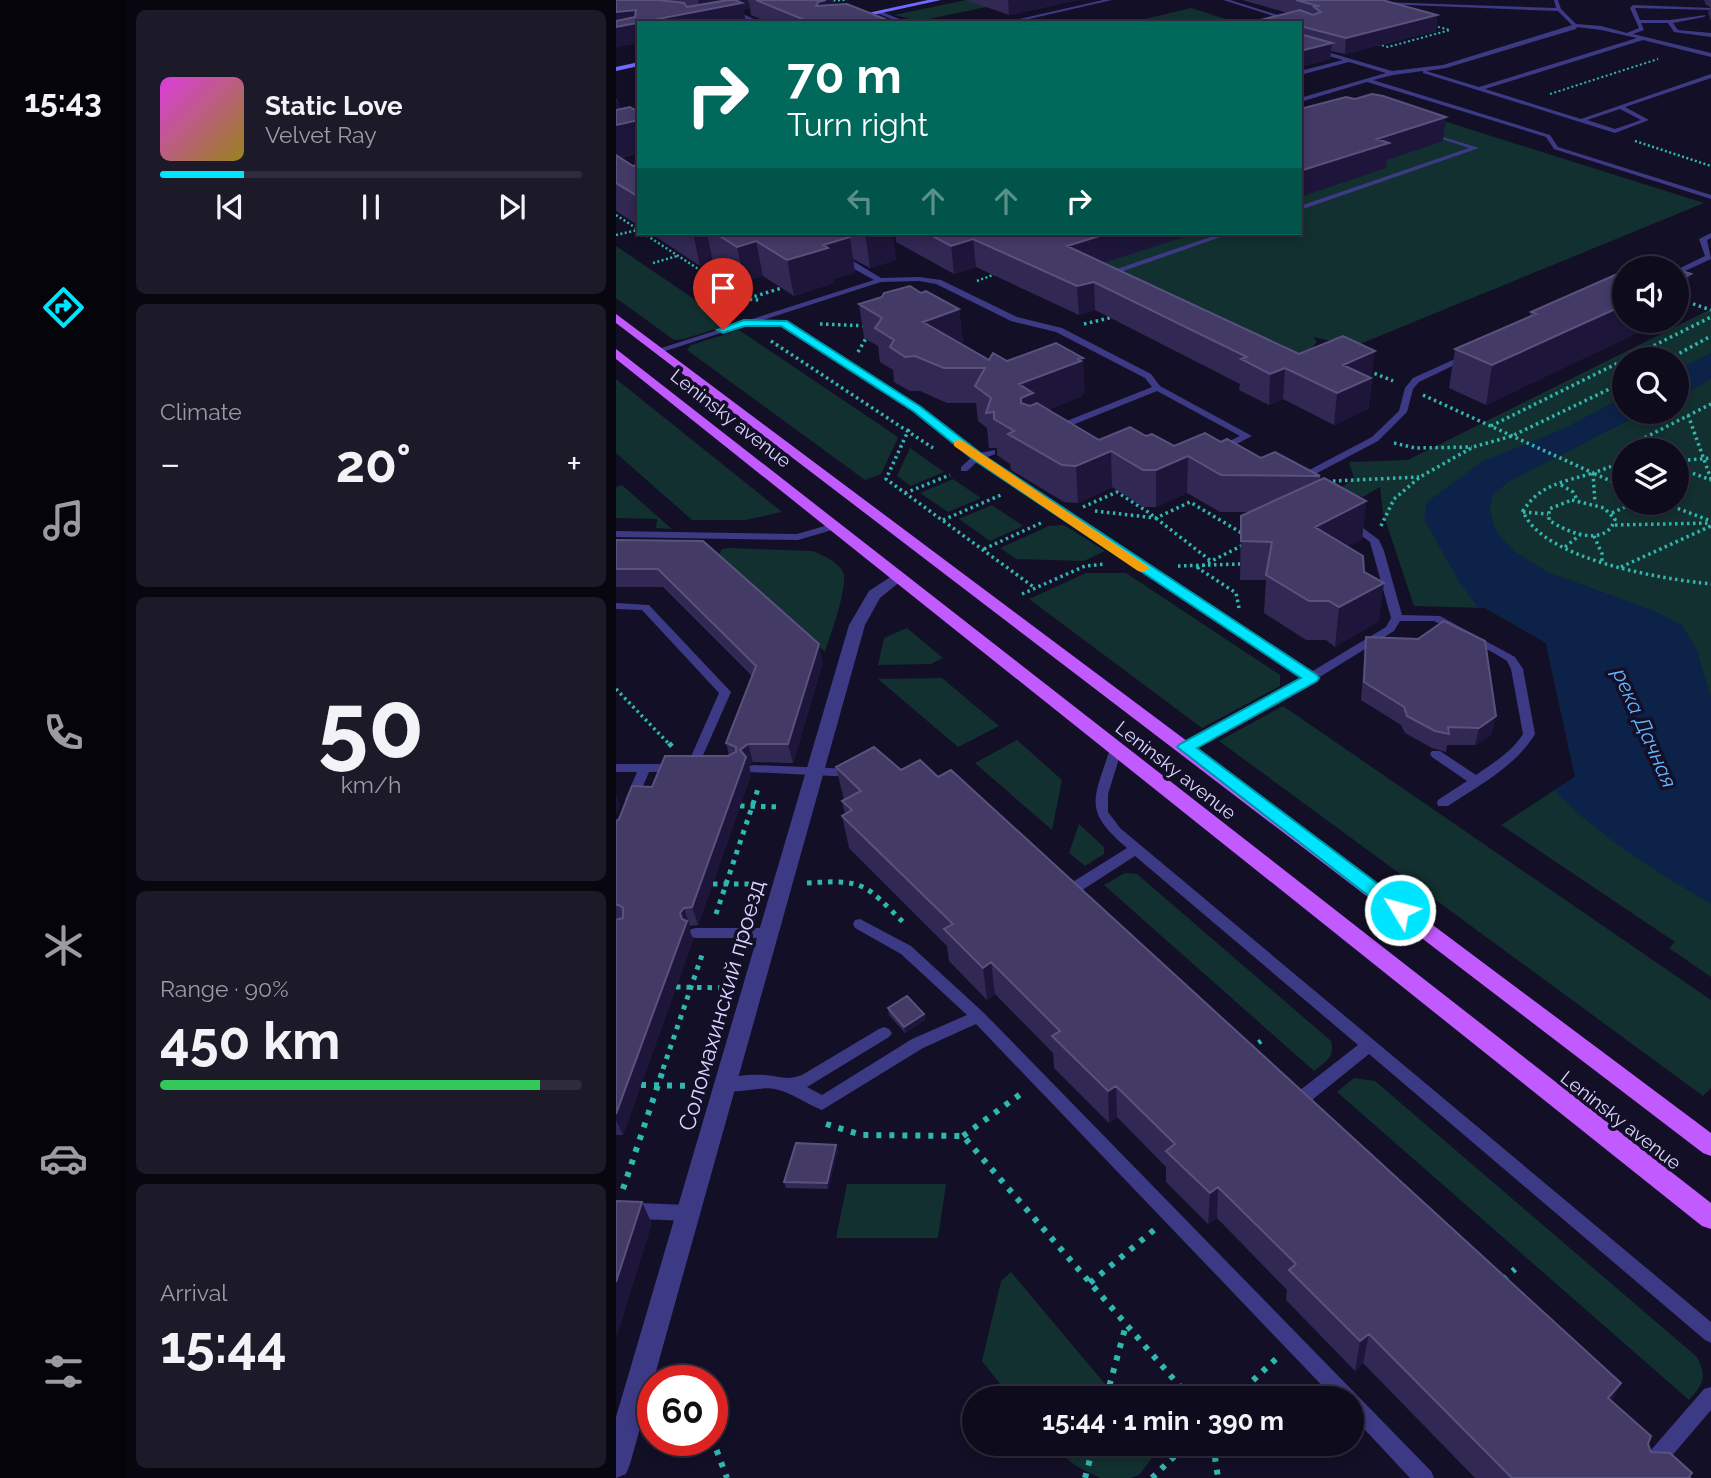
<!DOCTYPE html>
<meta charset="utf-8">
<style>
body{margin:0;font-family:Raleway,sans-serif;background:#1c1929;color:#f1f3f6;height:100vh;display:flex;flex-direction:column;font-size:26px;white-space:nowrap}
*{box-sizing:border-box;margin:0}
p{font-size:23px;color:#9b9ba3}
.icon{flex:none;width:38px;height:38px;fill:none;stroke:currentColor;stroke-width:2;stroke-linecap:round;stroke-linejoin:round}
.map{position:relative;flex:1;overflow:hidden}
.side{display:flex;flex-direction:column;gap:10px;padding:10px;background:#08060f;width:490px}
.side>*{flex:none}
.hud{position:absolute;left:21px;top:21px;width:665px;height:214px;border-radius:0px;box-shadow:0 4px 10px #0003,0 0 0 2px #2e2b3b;background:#00695c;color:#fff;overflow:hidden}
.fabs{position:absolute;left:996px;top:256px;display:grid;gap:14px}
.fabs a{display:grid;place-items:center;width:77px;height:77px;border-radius:50%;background:#0e0b1c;box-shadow:0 4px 10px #0003,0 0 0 2px #2e2b3b;font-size:35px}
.speed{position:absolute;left:21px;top:1365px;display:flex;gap:14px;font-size:35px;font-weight:700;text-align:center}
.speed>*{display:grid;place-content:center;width:91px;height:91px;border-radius:50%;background:#0e0b1c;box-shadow:0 4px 10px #0003,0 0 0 2px #2e2b3b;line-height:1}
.speed .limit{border:10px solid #d22;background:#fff;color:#111}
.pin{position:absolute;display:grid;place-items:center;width:60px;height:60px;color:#fff;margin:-72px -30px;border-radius:50% 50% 50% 0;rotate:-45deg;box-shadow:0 0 7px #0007}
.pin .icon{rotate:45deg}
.me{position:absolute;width:77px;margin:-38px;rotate:307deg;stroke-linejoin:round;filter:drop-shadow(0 0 5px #0008)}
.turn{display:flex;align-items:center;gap:24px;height:147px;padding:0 35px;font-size:32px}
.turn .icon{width:91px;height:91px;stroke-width:2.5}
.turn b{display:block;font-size:49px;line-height:60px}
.lanes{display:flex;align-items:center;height:66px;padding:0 35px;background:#0003;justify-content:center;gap:35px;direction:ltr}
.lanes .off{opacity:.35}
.big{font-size:52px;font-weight:700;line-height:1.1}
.side .card{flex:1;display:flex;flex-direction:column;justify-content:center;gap:10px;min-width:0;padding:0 24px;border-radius:10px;background:#1c1929}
.side .dial{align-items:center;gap:0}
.dial b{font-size:91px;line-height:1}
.song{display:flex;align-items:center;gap:21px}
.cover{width:84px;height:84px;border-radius:10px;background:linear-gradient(135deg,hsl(300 70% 55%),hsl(50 70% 35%))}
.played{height:7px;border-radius:4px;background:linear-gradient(90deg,#00e5ff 20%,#2e2b3b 20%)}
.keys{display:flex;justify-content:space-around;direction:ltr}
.heat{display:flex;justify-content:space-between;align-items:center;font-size:38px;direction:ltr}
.charge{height:10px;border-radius:5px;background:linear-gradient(90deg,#34c759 90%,#2e2b3b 0)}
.trip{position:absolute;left:346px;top:1386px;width:402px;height:70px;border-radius:35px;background:#0e0b1c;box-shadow:0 4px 10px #0003,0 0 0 2px #2e2b3b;font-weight:700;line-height:70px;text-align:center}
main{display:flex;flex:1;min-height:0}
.tab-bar{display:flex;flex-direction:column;width:126px;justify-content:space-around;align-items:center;background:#06040b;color:#9b9ba3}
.tab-bar .icon{width:49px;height:49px}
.tab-bar .on{color:#00e5ff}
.tab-bar b{font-size:32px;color:#f1f3f6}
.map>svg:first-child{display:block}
.green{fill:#12302f;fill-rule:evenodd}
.water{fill:#0c2248}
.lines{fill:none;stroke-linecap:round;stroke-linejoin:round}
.path-far4{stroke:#2fb8b0;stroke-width:2;stroke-dasharray:2 2.5;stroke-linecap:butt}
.path-far3{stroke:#2fb8b0;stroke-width:2.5;stroke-dasharray:2 2.5;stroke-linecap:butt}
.path-far2{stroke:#2fb8b0;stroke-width:3.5;stroke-dasharray:2.5 3.5;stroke-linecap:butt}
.path-far1{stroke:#2fb8b0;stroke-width:5;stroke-dasharray:4.5 6;stroke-linecap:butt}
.path{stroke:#2fb8b0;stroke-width:6;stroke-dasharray:5 8;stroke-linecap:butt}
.lane{fill:#3d3a85;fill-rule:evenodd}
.street{fill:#3d3a85;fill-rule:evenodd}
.secondary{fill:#6f6bff;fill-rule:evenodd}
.primary{fill:#c25bff;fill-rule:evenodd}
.wall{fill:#312854}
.shaded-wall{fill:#1d163a}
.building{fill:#433a66;stroke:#5a527e;stroke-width:2}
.route{fill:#00e5ff;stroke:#0095a6;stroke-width:2}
.slow{fill:#f59e0b}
.labels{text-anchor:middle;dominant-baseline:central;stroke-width:7;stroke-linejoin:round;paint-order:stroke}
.street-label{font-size:19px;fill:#d9d4ff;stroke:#130f26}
.water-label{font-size:21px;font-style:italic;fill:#62b6ff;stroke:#130f26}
.near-street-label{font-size:23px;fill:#d9d4ff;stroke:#130f26}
</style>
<main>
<nav class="tab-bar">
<b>15:43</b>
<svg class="icon on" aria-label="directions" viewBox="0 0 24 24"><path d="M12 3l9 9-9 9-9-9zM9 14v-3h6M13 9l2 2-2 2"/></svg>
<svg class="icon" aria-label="music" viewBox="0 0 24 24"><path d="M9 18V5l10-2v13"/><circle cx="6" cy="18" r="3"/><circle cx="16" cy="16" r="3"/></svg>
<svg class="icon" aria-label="phone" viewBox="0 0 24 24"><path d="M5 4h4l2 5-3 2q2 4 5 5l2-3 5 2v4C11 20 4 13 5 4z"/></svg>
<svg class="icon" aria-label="climate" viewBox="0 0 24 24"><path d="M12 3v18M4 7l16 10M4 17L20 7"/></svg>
<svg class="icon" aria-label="car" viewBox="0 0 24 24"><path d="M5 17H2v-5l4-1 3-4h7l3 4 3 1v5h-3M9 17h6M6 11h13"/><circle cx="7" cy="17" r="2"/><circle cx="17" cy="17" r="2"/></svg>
<svg class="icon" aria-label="filters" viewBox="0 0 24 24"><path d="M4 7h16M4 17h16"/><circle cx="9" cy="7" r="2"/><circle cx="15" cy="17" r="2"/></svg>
</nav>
<section class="side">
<div class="card">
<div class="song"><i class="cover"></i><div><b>Static Love</b><p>Velvet Ray</p></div></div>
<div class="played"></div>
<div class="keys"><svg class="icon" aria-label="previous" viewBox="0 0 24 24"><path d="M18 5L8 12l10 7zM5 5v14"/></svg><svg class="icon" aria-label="pause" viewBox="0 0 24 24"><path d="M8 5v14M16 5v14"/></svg><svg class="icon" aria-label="next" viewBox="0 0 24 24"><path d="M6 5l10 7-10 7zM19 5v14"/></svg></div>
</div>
<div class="card"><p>Climate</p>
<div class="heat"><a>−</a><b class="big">20°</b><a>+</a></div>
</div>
<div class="card dial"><b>50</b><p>km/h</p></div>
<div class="card"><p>Range · 90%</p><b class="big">450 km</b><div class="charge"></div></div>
<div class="card"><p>Arrival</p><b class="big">15:44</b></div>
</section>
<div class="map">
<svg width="1095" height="1478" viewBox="0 0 1095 1478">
<rect width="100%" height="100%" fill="#130f26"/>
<path class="green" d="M350 0H404L303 21 278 15Z
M575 8 613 20 601 23H512Z
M793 110 1088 203 739 346 697 337 701 342 691 353 675 357 400 233H684V111Z
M0 246 115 324 68 339 58 340 0 298Z
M1095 309V977L1053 948 1059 942 885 825 959 777 930 643 869 608 798 606 767 513 764 487 747 497 722 490 738 478 733 462 792 460ZM1008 359H1060V411H1008ZM1008 450H1060V502H1008Z
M123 330 279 435 282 438 265 474 249 480 71 350 75 345Z
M0 379 166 512 129 520H76L0 453Z
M294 448 328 472 295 486 281 476Z
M337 479 365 498 332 512 304 493Z
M6 485 56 529 40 528 41 519 0 518V487Z
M376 505 407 526 374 541 343 519Z
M448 525 489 551 468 561 400 559 384 548 433 526Z
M113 548 196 551C207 555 221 561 227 572 233 584 214 637 209 652L102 556 106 549Z
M470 573H510L664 675V686L586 728 413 599Z
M291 628 327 658 315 664 262 665 268 638Z
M326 678 383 726 342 747 262 679Z
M667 706 1095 1000V1088L1087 1096 603 741Z
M401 740 446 780 436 830 359 763Z
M463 824 488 847V854L469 866 453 853Z
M509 873 521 874 715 1041C720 1057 709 1062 698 1071L488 885Z
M738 1078 759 1081 1081 1357C1091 1376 1088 1384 1073 1400L721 1092Z
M231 1184H330L322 1238H220Z
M395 1272 500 1397 502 1398H395L366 1361 385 1281Z
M433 1444H537L539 1454 523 1475 515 1478H484L460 1466Z"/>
<path class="water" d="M1095 353V379L1061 398V370Z
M1008 397V411H1031L892 482 877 495 874 510 879 530 898 551 932 572 1041 612 1066 625 1080 648 1095 697V904C1039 871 983 837 938 790L959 777 930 643 870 608H862L842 580 808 519 811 502 865 462 947 429Z"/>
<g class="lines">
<path class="path-far4" d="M213 1 229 0
M761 11 834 30 772 47 699 27Z
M934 94 1042 59"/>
<path class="path-far3" d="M1019 141 1095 166
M0 215 23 230
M27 233 110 287
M0 235 22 230
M37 263 61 256
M361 281 382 273"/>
<path class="path-far2" d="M108 285 129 299 144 300
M1060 298 1095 310
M104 307 166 288
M204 324 252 326
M468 324 497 317
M155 341 317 448
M242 352 252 335
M1011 359 1095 317
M1053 359 1095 336
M753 371 777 381
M807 395 977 473 994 467 1008 456
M1072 415 1095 479
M875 426 1008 360
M293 429 270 479 419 588
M778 443 799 448 856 447
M1016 450 1026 439 1095 404
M1060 461 1095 458
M1060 467 1095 480
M977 473 979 503
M717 481 803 477
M945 485 957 492 962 501
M1008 487 977 473C948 482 924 484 907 511 926 560 1047 579 1095 584
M289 493 334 475
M956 500 988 508 999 519C991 548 951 533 933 520V509Z
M1045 502 1095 521
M467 507 501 492 532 512 595 561
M479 511 540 518 574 502 629 535
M907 512 932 514
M996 513 1020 502
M327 520 385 495
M999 525 1095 523
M765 526 778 499 804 477 857 447 896 436 1008 382
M978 536 986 554V561
M949 547 964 535
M368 549 427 522
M562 566 624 564
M1005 567 1095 526
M406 594 469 566 490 564
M623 608 620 593 582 568 627 545
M0 689 54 745"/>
<path class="path-far1" d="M53 743 58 749
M124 806 166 807
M191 883C250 879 248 884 289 924
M97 884H143
M100 914 143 786
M60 987 112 988
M634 1049 645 1041
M47 1069 87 952"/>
<path class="path" d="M25 1085 83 1086
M210 1124 246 1135 347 1136 574 1398
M347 1136 406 1093
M7 1189 48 1067
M887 1280 899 1269
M474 1283 538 1230
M56 1370 63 1381
M490 1398 510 1325
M618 1398 661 1358
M96 1438 111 1478
M597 1444 602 1478
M469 1478 478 1444
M536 1478 571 1444"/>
<path class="lane" d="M487 0H496L396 23H386Z
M607 0H614L678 20 673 21Z
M938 0H942L945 9 960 24 985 26 1011 33 1023 28 1014 8 1017 5 1095 8V10L1019 8 1024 20H1054L1090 15 1088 17 1057 23 1062 30 1095 33V37L1058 32 1052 23H1025L1028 30 1017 34 1095 53V57L1027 40 869 89 965 119 1095 74V78L1009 107 1033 120 999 133 807 73V71L777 75 757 80 934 135 942 147 1095 195V199L938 149 930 137 751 82 684 102V98L770 73 733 62 684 75V71L727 60 684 48V44L776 71 827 65 956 25 942 11 767 4 765 2 940 8ZM961 27 985 30 1021 38 863 87 810 71 830 68 960 29ZM1004 109 1025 120 999 129 971 120Z
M260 11H264L293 23H286L260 13Z
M122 12 145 22V23C133 23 126 14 114 16L112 15Z
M811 132 863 148 684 210V206L853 148 811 134Z
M606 233H616L499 274 492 272Z
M1095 233V238L1091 240 1095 259 1060 275V270L1089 256 1083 239Z
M231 261H237L265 278 303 277 325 280 401 317 446 328 535 374 544 386 636 436 605 452H599V448L624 436 541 391 444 430H438V426L536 387 529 378 440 332 395 321 320 284 303 281 265 282 144 321H170L304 407 363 453 379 450V454L369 458 695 672 770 627 775 618 754 542 730 524 731 522H739L763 540 768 551 786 615 824 616 899 657 907 669 919 734C900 766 862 786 832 806H822L821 803 822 800 851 781 816 757 814 754 816 751H824L860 775C877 763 896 752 907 734L895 669 891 661 878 653 818 621H784L778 631 673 696 573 750H565L563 747 565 744 686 677 362 461 351 471H345V467L356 457 298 411 165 325H140L136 323 46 352 39 350 258 280 231 265Z
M848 355 855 357 803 382 797 389 791 412 762 441 686 481H680V477L756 437 783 411 789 388 797 378Z
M219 523 223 524V528L182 540 0 537V531L181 534Z
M0 603 33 605 115 692 80 771 76 772 70 768 103 693 26 610 0 609Z
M500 745 506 749 492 794V812L504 828 1095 1322V1343L1089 1340 753 1054 686 1108 680 1110 674 1108 672 1103 674 1098 742 1045 519 856 457 896H447L445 892 447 888 511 848C466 810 478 799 494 749Z
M0 764H59L65 768 59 772H33L21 800 15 804 9 800 21 772H0Z
M137 765 238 769 244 773 238 777 133 772 131 769 133 766Z
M244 919 295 946 368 1013 815 1471 818 1478H794L737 1417V1398H718L360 1024 307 1048 206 1110C190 1104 177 1093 159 1089 142 1086 119 1095 103 1090L101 1085 103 1080C117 1076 134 1074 148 1075 165 1076 170 1081 186 1075L263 1029 268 1027 273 1029 276 1033 273 1037 191 1087 206 1095 296 1039 351 1015 285 954 239 928 237 924 239 920Z
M80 928H154L159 929 161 933 159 937 154 938H80L75 937 73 933 75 929Z
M0 1202 72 1205 78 1208 81 1213 78 1218 72 1221 0 1218Z
M1095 1387V1410L1043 1471 1036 1474 1029 1471 1026 1464 1029 1457 1088 1389Z"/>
<path class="street" d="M282 572 290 577 264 598 249 625 14 1464 10 1474 0 1478V1417L233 625 253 591Z"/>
<path class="secondary" d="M312 0H325L220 23H205Z
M23 62V66L0 71V67Z"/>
<path class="primary" d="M0 314 1095 1133V1156L1087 1153 0 323Z
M0 349 1095 1203V1229L1086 1226 0 359Z"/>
</g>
<path class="wall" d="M0 0H217L218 5 279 23H153L135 15 134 8 127 9 130 22 126 23H23V43L0 47Z
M350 0H462L393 15Z
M626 0H680L821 15 820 31 729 54 715 51 714 59 684 67V23L672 13Z
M1088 0H1095V21L1092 13 1094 7 1090 5Z
M0 99 2 101 4 109 23 120V153L4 158 17 166 23 164V226L0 211Z
M34 233H276L280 260 254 268 237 259 239 273 217 279 218 283 178 296 147 276 128 282 97 262 84 266Z
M279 233H581L487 263 683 354 756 381 752 409 718 425 667 399 653 405 623 390 624 384 479 310 463 315 360 267 338 274 280 242Z
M305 293 343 309 347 343 345 344 373 360 391 361 469 392 466 393V396L431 410 483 440 530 436 558 446 605 442 645 458 704 476V480L750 501 746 539 731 546 748 572 763 621 719 647 710 640H690L648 613 650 580H624L625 516 634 512H604L571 493 540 507H527L496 487 462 503 448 502 395 470 394 464 381 455V448H373L371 428 362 421 360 403H331L304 391H294L278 382 277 370 264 362 262 346 248 338 243 304Z
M915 312 1008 320H1048L870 405 833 388 839 349 914 316Z
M0 540 207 662 177 763 137 762 133 765 135 775 82 925 74 926 73 928 77 940 7 1135H0V821L36 787 113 755 110 743 136 676 47 587H0Z
M750 637 876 734 859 745H831L830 752 816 748 789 733 785 725 745 700Z
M220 767 996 1402 1032 1444 1035 1452 1075 1478H859L747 1363 739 1371 670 1300 671 1290 601 1218 592 1224 550 1182V1167L501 1117 493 1123 438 1068 437 1053 379 994 371 1000 333 961 331 946 233 848 226 816 229 814 226 801 228 800Z
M272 1008 308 1014 309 1020 289 1033 273 1015Z
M220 1145 222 1151 212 1189 170 1188 168 1182Z"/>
<path class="shaded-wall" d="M82 0H132L134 8 127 9 130 22 23 23V43L0 47V12L20 10 84 11Z
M188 0H217L220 17Z
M392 0H462L393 15Z
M821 15 820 31 729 54 730 38Z
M716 43 714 59 684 67V51Z
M0 101H2L8 123 23 120V153L0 158Z
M830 117 827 141 771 160 770 168 684 197V171L761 139Z
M77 233H91L97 262 84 266Z
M249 233H276L280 260 254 268Z
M493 233H581L453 274 451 246Z
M234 237 239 273 217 279 218 283 178 296 171 260 207 245Z
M357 239 360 267 338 274 335 246Z
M140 241 147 276 128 282 121 247Z
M1075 274 1066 312 1060 314V281Z
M478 282 479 310 463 315 461 286Z
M1008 305V320H1048L870 405 876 365Z
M343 309 347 343 311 356 307 322Z
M759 351 752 409 718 425 721 393 727 365Z
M467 358 469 392 466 393V396L418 415 408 434 403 384Z
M669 368 667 399 653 405 654 374Z
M495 451 496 487 462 503 460 466Z
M572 456 571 493 540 507V470Z
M750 501 746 539 695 565 699 527Z
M768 583 763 621 719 647 723 607Z
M203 644 207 662 177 763 172 744Z
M880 716 876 734 859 745 863 728Z
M132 744 137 762 133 765 135 775 82 925 76 907 124 750Z
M0 793 4 805 0 815Z
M68 908 74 926 73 928 77 940 7 1135 0 1120V1114L64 913Z
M375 962 379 994 371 1000 367 968Z
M308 1014 309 1020 289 1033 288 1027Z
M500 1086 501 1117 493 1123 492 1091Z
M220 1145 222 1151 212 1189 211 1183Z
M602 1187 601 1218 592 1224 594 1193Z
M26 1202 36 1224 0 1339V1282Z
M753 1334 747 1363 739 1371 744 1341Z
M1005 1383 992 1411V1398Z"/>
<path class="building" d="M0 0H43L68 3 71 7 112 0H119L126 3 0 27V21L19 17 20 10 0 12Z
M140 0H210L202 2 200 6 231 4 279 23H196Z
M680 0H766L821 15 730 38 684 26V23H633L684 10 697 15 705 12 698 7 702 6Z
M684 34 716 43 684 51Z
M756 94 767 96 830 117 761 139 773 143 684 171V109L730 97 739 99Z
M14 107 23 112V120L0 125V110Z
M0 155 17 166 23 164V197L0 183Z
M99 233H227L234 237 207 245 212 248 171 260 140 241 121 247Z
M311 233H493L451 246 683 354 727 336 759 351 727 365 755 378 721 393 669 368 654 374 625 359 631 357 478 282 461 286 357 239 335 246Z
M1035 260 1057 268H1016Z
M1060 269 1075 274 1060 281Z
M1008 271V305L876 365 839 349 920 314 915 312Z
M294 286 305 293 310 291 343 309 307 322 373 360 377 353 391 361 440 343 467 358 462 359 465 361 403 384 417 393 405 398V403L414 406 421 403 483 440 514 427 530 436 536 434 558 446 589 433 605 442 611 439 645 458 659 452 704 476 605 475 572 456 540 470H527L495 451 460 466 446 465 392 434 398 431 378 419V412L370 413 375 398 359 386 369 368H328L299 356 289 357 274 347 278 340 259 328 266 318 243 304 266 297 268 293Z
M708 478 750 501 699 527 747 556 748 572 768 583 723 607 713 601H693L650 575 656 542 625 541V516Z
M0 540 87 541 203 644 172 744H132L124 750 130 757 76 907 68 908 64 913 66 919 71 921 0 1114V920L7 918V908L3 905H0V821L3 819 16 786 36 787 49 756H112L120 752V747L110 743 140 666 42 569H0Z
M828 621 869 641 880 716 863 728 832 727 833 734 819 731 791 716 788 707 748 682 750 637 802 639Z
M258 747 285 770 304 760 322 777 335 770 1005 1383 992 1398 1035 1436 1032 1444 1035 1452 1054 1453 1076 1473 1073 1477 1075 1478H896L753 1334 744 1341 673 1270 680 1264 602 1187 594 1193 550 1151 559 1144 500 1086 492 1091 436 1036 444 1031 375 962 367 968 328 929 337 924 226 816 236 810 226 801 245 791 220 767Z
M291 996 308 1014 288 1027 272 1008Z
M180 1143 220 1145 211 1183 168 1182Z
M0 1201 26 1202 0 1282Z"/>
<path class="route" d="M128 320 171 321 305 407 367 455 701 675 703 678 701 681 581 748 790 905 793 910 790 915H777L561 747 564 744 685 678 358 460 297 411 165 326H129L107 333 101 330Z"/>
<path class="slow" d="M343 440 347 441 534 568 527 572 522 571 338 446V441Z"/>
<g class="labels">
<g class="street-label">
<text transform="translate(115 418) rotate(38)">Leninsky avenue</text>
<text transform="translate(560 770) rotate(38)">Leninsky avenue</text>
<text transform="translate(1005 1120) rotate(38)">Leninsky avenue</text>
</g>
<g class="water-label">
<text transform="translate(1029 728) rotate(66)">река Дачная</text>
</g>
<g class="near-street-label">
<text transform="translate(105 1005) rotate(-74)">Соломахинский проезд</text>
</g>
</g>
</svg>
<div class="fabs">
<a><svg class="icon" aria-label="sound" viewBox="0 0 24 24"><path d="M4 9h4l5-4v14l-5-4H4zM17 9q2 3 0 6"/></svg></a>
<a><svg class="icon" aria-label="search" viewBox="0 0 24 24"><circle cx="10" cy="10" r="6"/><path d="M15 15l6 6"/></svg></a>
<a><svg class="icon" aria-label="layers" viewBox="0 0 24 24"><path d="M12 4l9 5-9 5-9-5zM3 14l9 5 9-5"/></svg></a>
</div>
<div class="speed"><div class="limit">60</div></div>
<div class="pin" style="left:107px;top:330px;background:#d93025"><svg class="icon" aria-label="arrive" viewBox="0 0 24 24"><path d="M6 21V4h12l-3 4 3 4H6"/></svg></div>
<svg class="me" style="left:784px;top:910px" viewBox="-20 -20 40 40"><circle r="17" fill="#00e5ff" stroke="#fff" stroke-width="3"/><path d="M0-11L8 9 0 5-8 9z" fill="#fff"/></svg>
<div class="trip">15:44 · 1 min · 390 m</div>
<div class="hud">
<div class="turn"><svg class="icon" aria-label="right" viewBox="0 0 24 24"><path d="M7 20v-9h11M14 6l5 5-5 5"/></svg><div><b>70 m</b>Turn right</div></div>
<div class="lanes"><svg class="icon off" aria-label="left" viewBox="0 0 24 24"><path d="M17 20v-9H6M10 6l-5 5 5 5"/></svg><svg class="icon off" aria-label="ahead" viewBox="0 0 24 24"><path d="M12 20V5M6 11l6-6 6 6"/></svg><svg class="icon off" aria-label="ahead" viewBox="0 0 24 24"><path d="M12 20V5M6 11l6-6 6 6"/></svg><svg class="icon" aria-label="right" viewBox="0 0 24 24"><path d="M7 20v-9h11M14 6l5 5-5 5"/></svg></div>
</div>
</div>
</main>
